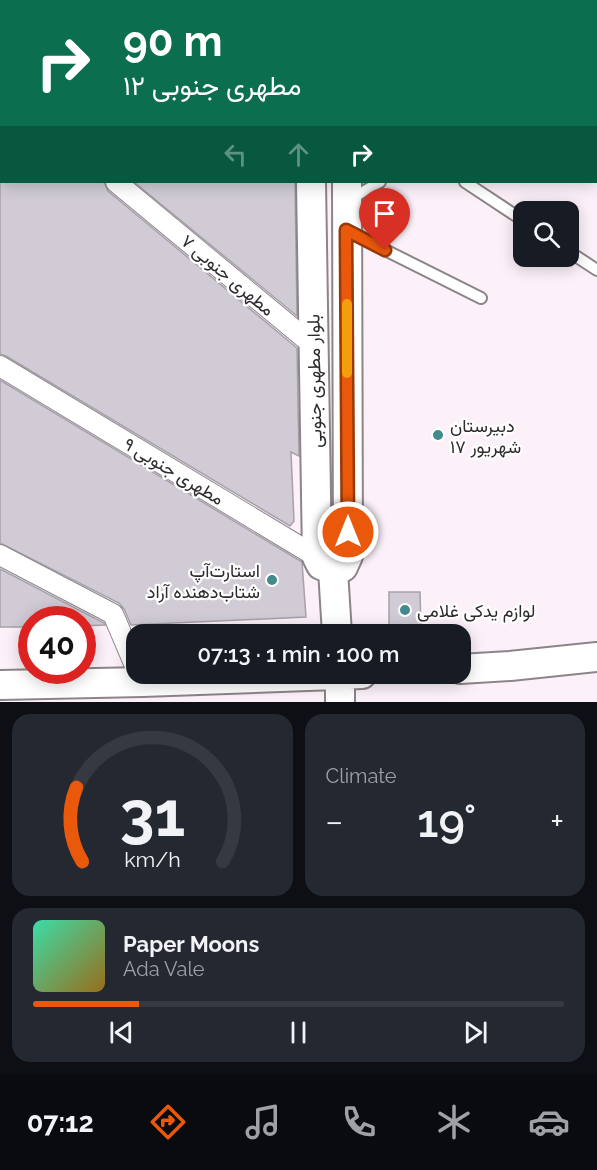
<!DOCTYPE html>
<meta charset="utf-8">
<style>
body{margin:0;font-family:Raleway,Vazirmatn,sans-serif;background:#242831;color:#f1f3f6;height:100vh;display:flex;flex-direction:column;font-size:22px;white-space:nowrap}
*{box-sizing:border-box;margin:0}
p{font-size:20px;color:#9ea1a6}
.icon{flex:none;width:33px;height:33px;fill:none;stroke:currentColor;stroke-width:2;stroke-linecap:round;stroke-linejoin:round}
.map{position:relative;height:702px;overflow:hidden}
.sheet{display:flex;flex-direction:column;gap:12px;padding:12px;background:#0d0f14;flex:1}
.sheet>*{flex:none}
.hud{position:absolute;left:0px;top:0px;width:597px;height:183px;box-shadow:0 3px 15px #0003;background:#0b6e4f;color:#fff;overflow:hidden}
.fabs{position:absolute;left:513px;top:201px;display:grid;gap:12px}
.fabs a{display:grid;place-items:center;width:66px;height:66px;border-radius:12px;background:#171b24;box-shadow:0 3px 15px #0003;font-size:30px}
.speed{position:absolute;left:18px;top:606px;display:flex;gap:12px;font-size:30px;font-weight:700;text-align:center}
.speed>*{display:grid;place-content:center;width:78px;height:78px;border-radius:50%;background:#171b24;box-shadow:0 3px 15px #0003;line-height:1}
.speed .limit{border:9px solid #d22;background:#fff;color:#111}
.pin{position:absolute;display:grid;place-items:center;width:51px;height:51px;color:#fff;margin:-62px -26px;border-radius:50% 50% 50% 0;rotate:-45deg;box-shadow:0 0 6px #0007}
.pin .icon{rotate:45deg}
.me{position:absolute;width:66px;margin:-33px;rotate:0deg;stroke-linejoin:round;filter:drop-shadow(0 0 4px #0008)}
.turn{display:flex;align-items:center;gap:21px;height:126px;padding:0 24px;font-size:27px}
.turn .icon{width:78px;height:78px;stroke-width:2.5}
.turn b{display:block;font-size:42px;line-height:51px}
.lanes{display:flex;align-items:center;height:57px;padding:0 24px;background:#0003;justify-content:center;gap:30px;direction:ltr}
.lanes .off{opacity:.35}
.big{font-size:45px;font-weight:600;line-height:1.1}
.sheet .card{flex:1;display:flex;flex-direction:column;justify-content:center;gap:9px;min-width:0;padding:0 21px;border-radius:18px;background:#242831}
.sheet .dial{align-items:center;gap:0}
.dial svg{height:156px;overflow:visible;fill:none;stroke:#363941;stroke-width:7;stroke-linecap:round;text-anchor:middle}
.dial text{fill:#f1f3f6;stroke:none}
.song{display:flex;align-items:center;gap:18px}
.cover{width:72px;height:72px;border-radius:9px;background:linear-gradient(135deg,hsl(160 70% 55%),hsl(40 70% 35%))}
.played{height:6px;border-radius:3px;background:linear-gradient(90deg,#ea580c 20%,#363941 20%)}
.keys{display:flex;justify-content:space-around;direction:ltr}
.heat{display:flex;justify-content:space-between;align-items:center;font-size:33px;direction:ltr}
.sheet .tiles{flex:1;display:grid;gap:12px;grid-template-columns:1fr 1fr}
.card:last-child{grid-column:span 2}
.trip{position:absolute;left:126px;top:624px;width:345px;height:60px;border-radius:18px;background:#171b24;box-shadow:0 3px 15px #0003;font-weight:600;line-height:60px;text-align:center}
.tab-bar{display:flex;height:96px;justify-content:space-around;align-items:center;background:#090b0e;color:#9ea1a6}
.tab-bar .icon{width:42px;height:42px}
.tab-bar .selected{color:#ea580c}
.tab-bar b{font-size:27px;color:#f1f3f6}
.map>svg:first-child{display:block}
.building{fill:#d0cbd5;stroke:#a6a1ab;stroke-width:1.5}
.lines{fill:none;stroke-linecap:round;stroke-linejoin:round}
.lane-casing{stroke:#8d848a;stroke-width:14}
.street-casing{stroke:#8d848a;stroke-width:22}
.secondary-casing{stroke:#8d848a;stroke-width:32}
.path{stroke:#b8afb6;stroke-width:4;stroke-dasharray:1.5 4.5;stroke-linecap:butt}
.lane{stroke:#fff;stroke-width:10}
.street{stroke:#fff;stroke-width:20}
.secondary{stroke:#fff;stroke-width:28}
.route-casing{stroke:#983908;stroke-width:15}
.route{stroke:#ea580c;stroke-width:10}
.slow{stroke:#f59e0b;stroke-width:10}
.poi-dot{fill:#428a8b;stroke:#fff;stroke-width:2}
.labels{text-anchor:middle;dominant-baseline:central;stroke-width:4.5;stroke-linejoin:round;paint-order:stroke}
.street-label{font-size:18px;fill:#2e2a2d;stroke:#fff}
.poi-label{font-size:18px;fill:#2e2a2d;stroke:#fff;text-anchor:start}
</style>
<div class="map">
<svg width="597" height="702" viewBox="0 0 597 702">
<rect width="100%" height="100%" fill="#fcf1f9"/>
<path class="building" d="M0 182H104L108 191 297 348 299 456 291 452 294 521 290 526 6 356 0 354Z
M134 182H295L297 316Z
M0 380 302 562 306 617 131 625 124 609 119 603 0 543Z
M0 569 104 623 105 625 82 626V620H32V627H0Z
M389 592H420L421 627H389Z"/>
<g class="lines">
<defs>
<path id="lane" d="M470 2 472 0
M465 182 524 221
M349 200 380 182
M349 232 481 298
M568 251 597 270"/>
<path id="street" d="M490 0 491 2
M0 83 2 85
M596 89 597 90
M116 182 314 346
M0 366 317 557
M0 555 113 614 136 668"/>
<path id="secondary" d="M309 0V2
M126 2 129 0
M346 2V0
M0 58 2 57
M311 182 317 557 321 565 333 570 343 567 348 556 347 182
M333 570 337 634
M460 669 510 666 597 657
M340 674V702
M0 685 143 682 362 674"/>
</defs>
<use href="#lane" class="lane-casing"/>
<use href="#street" class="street-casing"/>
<use href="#secondary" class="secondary-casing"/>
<path class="path" d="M199 0 201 2"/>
<use href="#lane" class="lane"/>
<use href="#street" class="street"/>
<use href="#secondary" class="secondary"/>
</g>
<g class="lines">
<defs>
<path id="route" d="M348 532 346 230 385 250"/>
</defs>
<use href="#route" class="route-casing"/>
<use href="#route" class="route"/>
<path class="slow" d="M347 304V373"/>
</g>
<g class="poi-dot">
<circle cx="438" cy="435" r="6"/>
<circle cx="272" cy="580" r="6"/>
<circle cx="405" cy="610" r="6"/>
</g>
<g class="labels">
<g class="street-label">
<text transform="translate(228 275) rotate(40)">مطهری جنوبی ۷</text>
<text transform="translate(314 381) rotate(-91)">بلوار مطهری جنوبی</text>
<text transform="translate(174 471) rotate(31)">مطهری جنوبی ۹</text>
</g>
<g class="poi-label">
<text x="450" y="425">دبیرستان<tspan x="450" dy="21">۱۷ شهریور</tspan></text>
<text x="260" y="570" text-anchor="end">استارت‌آپ<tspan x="260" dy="21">شتاب‌دهنده آراد</tspan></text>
<text x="417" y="610">لوازم یدکی غلامی</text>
</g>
</g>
</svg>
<div class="fabs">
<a><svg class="icon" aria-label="search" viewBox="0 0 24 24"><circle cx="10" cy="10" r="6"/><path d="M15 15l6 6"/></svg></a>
</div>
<div class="speed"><div class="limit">40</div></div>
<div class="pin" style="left:385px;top:250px;background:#d93025"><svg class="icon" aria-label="arrive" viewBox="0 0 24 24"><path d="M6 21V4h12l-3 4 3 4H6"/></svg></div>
<svg class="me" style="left:348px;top:532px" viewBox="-20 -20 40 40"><circle r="17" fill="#ea580c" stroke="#fff" stroke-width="3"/><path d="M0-11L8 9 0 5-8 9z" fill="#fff"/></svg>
<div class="trip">07:13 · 1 min · 100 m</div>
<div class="hud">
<div class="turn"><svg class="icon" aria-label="right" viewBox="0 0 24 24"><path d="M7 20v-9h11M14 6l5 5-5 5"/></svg><div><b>90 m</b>مطهری جنوبی ۱۲</div></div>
<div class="lanes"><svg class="icon off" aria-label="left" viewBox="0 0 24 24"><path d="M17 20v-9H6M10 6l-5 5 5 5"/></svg><svg class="icon off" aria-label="ahead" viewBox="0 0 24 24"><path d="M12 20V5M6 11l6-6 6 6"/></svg><svg class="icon" aria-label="right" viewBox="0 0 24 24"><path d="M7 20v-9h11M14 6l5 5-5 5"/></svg></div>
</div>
</div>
<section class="sheet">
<div class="tiles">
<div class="card dial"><svg viewBox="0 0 100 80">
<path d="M14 69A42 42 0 1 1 86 69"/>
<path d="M14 69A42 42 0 0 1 11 31" stroke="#ea580c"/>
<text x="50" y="56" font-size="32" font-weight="700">31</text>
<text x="50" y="72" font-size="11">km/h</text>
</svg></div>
<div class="card"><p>Climate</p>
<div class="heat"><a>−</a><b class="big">19°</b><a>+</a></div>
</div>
<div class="card">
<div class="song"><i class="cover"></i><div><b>Paper Moons</b><p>Ada Vale</p></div></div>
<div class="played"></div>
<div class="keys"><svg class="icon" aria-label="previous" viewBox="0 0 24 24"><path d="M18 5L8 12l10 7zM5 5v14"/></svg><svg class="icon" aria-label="pause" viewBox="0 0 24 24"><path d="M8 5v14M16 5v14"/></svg><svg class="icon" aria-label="next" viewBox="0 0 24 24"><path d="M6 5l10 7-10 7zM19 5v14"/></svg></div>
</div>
</div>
</section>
<nav class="tab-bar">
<b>07:12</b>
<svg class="icon selected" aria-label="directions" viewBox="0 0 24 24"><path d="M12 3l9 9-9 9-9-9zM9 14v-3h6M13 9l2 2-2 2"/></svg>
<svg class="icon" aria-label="music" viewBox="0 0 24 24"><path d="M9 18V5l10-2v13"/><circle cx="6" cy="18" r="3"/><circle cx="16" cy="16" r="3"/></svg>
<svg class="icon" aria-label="phone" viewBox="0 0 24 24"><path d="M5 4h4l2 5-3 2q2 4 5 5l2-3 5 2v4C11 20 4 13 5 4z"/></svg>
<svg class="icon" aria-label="climate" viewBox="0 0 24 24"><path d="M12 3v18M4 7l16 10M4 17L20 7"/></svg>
<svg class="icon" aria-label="car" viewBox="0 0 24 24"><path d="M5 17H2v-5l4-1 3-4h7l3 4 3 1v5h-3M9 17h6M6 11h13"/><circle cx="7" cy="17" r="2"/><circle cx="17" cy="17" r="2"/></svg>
</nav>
